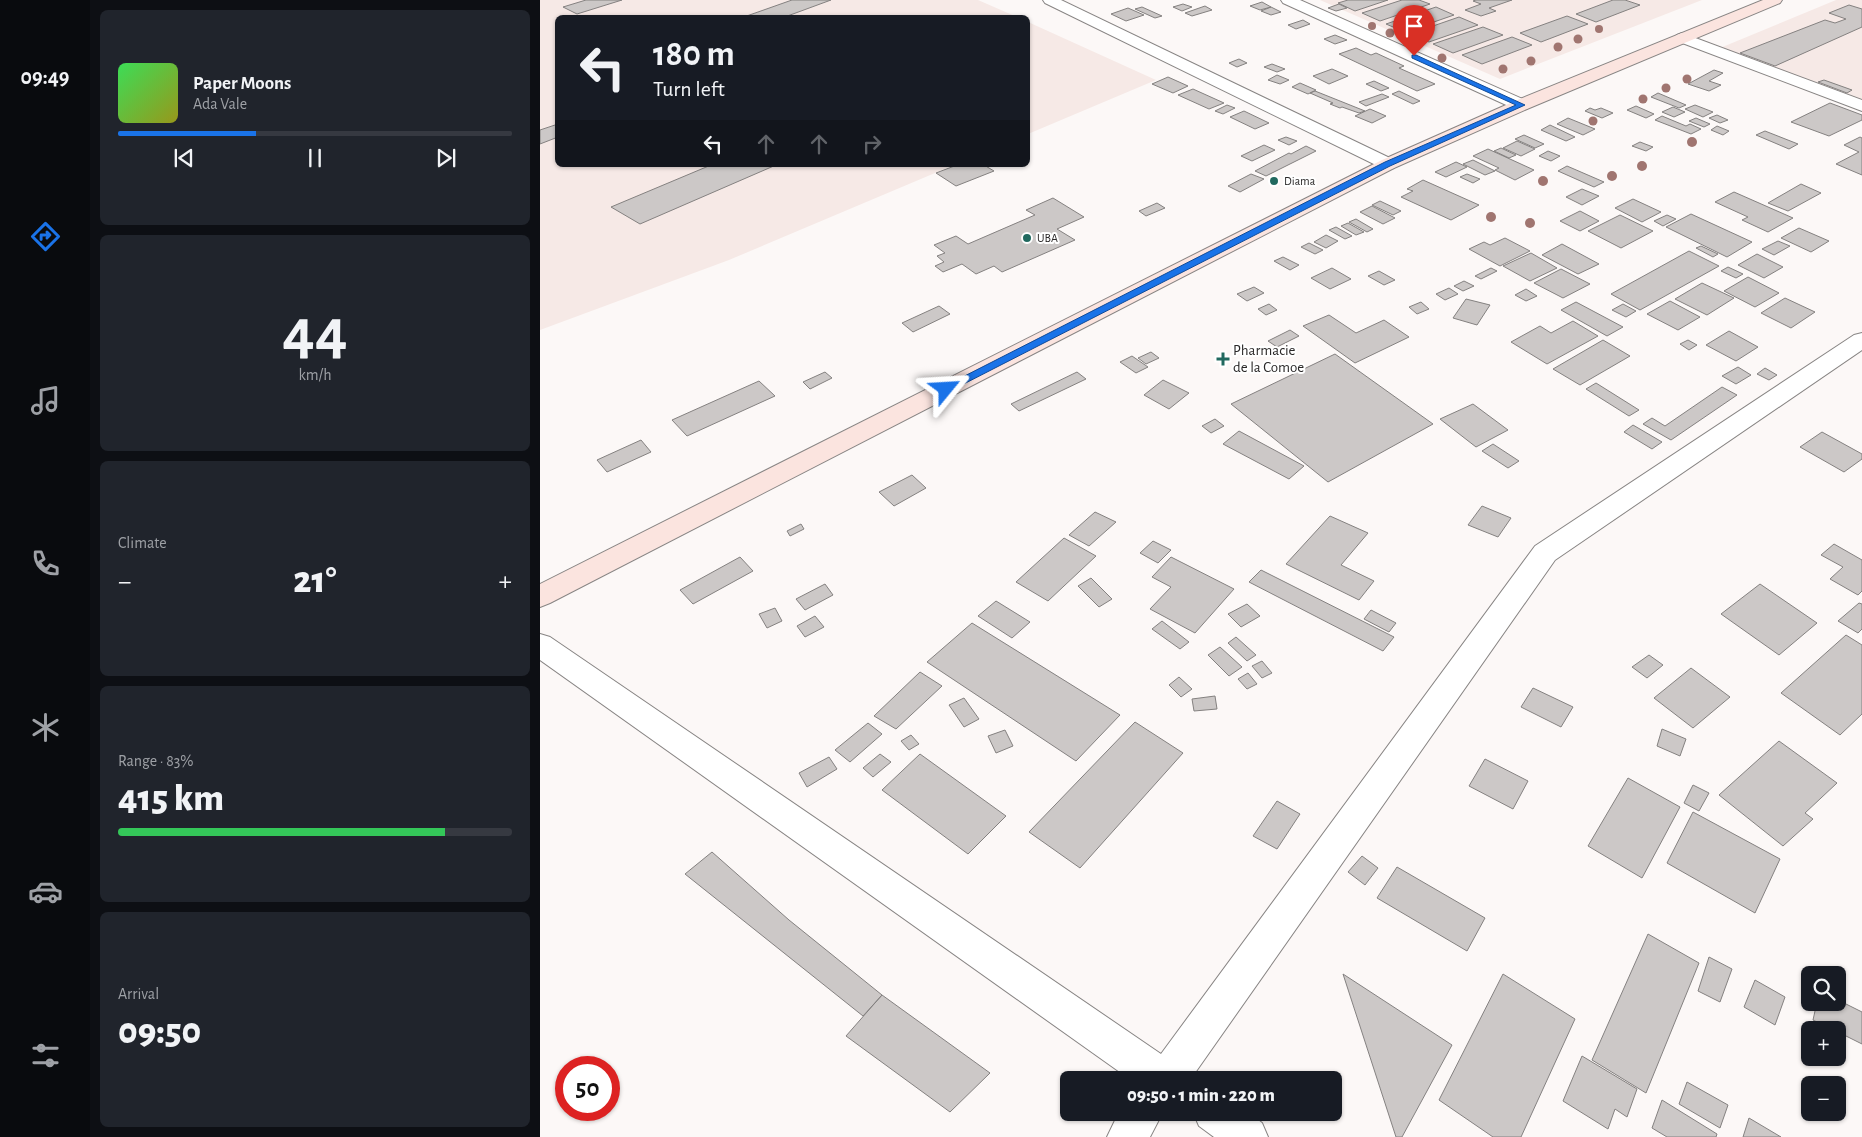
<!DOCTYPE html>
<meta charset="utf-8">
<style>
body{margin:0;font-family:"Alegreya Sans",sans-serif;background:#20242c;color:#f1f3f6;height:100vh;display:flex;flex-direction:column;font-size:19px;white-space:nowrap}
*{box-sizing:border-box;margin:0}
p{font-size:16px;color:#9ea1a6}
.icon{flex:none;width:28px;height:28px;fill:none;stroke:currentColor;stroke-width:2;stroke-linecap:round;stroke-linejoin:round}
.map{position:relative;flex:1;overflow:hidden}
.side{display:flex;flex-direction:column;gap:10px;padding:10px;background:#0d0f14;width:450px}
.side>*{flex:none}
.guide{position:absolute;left:15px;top:15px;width:475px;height:152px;border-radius:8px;box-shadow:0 1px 4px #0004;background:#171b24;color:#f1f3f6;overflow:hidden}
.fabs{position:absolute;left:1261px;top:966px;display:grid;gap:10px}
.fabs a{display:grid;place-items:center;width:45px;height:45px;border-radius:8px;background:#171b24;box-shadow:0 1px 4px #0004;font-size:25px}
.speed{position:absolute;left:15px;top:1056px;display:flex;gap:10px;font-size:25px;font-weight:700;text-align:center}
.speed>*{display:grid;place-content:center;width:65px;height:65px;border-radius:50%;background:#171b24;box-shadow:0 1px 4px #0004;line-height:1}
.speed .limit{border:8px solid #d22;background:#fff;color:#111}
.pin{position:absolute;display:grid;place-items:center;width:42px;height:42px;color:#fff;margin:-51px -21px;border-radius:50% 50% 50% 0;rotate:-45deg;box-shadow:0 0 5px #0007}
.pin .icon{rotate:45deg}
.me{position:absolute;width:55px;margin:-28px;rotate:63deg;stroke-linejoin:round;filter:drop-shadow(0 0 4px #0008)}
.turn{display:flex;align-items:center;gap:18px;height:105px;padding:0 15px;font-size:22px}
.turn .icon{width:65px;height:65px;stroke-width:2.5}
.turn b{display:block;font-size:35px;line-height:42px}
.lanes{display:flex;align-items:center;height:48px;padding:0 15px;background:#0003;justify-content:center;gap:25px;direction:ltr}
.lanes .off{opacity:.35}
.big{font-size:38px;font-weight:800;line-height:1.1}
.side .card{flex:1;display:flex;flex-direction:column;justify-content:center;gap:8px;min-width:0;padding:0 18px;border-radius:8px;background:#20242c}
.side .dial{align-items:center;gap:0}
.dial b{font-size:65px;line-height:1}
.song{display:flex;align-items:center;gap:15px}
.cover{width:60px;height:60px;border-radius:8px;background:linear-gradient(135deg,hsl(130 70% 55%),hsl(60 70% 35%))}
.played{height:5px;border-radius:2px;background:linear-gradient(90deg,#1a73e8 35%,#363941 35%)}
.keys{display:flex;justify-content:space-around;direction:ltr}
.heat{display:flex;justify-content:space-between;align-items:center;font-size:28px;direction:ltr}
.charge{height:8px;border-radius:4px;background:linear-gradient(90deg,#34c759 83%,#363941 0)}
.trip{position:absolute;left:520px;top:1071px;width:282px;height:50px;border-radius:8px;background:#171b24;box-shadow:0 1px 4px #0004;font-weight:800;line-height:50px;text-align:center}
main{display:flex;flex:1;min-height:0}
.dock{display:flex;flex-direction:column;width:90px;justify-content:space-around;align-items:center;background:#090b0e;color:#9ea1a6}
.dock .icon{width:35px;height:35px}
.dock .current{color:#1a73e8}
.dock b{font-size:22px;color:#f1f3f6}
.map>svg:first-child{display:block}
.built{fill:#f6e9e6}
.building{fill:#ccc8c7;stroke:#848180}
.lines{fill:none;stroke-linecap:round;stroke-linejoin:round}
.street-casing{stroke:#888584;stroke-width:2}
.secondary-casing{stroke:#888584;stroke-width:2}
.street{fill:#fff;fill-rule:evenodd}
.secondary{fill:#fbe4df;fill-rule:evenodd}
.tree{fill:#a07570}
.route{fill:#1a73e8;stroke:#114b97}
.poi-dot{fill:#21695f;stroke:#fff;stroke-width:2}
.labels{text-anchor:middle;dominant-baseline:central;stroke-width:4;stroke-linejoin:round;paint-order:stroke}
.far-poi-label{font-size:12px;fill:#2a2828;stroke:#fff;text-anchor:start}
.poi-label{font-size:15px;fill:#2a2828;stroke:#fff;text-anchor:start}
</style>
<main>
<nav class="dock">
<b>09:49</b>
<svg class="icon current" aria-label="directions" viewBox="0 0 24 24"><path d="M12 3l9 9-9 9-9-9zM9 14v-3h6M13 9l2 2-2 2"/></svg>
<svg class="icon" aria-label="music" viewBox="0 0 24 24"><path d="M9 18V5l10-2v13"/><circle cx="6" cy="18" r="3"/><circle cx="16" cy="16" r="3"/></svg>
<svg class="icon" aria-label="phone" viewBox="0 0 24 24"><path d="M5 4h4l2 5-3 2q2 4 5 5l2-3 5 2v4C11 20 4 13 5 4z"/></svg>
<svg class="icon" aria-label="climate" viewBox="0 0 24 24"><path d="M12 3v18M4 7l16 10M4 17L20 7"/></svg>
<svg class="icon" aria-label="car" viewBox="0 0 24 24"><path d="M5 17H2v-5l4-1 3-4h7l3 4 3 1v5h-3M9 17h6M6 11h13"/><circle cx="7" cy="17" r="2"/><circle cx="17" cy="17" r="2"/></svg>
<svg class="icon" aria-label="filters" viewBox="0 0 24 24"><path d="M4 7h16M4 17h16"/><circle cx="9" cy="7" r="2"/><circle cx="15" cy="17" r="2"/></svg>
</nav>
<section class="side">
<div class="card">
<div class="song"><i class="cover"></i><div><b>Paper Moons</b><p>Ada Vale</p></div></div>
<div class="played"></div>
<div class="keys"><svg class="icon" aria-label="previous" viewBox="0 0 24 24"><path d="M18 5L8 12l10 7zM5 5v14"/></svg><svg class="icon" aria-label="pause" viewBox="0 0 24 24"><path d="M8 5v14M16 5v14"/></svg><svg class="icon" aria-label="next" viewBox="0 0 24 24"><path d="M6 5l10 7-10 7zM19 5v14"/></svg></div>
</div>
<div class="card dial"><b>44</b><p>km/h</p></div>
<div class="card"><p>Climate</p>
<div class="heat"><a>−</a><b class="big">21°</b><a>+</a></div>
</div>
<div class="card"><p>Range · 83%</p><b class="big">415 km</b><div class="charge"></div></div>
<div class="card"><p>Arrival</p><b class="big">09:50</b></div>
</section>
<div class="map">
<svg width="1322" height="1137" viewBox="0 0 1322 1137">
<rect width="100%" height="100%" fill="#fcf8f7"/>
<path class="built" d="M0 0H438L477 17 18 18V165H414L189 260 0 330Z
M780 0H1162L960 79Z
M1296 0H1322V101L1180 48Z
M488 22 616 80 488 134Z"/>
<path class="building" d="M46 0H82L37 14 23 7Z
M252 0H291L242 18H201Z
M808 0H848L815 11 798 3Z
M862 0H879L890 4 840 21 822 13Z
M936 0H972L949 8 956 11 941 16 925 10 941 4 933 1Z
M1073 0H1085L1100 5 1056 22 1036 14Z
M722 2 731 7 720 10 710 6Z
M643 4 652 7 642 11 633 7Z
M799 4 807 8 796 11 788 8Z
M1309 5 1322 9V27L1235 66 1200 53 1285 20 1295 23 1306 19 1289 13Z
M665 6 672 10 652 16 645 13Z
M602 7 622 16 615 18 595 9Z
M731 7 741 12 731 15 721 11Z
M896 7 914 15 865 32 846 24Z
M588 8 604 15 586 21 571 14Z
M1027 16 1048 24 1001 42 980 33Z
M919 17 938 25 889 42 870 34Z
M763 20 770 24 756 29 748 25Z
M943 27 963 35 913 53 893 44Z
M795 35 807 40 795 44 784 39Z
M972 37 992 45 942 64 922 55Z
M816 48 831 55 836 53 864 66 859 68 895 84 877 91 799 54Z
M699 59 707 63 697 67 689 63Z
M732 64 745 69 737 72 724 67Z
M792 69 808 76 789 84 773 76Z
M1174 70 1183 73 1169 81 1181 85 1169 91 1148 84Z
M737 75 749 80 740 84 728 80Z
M628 77 648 86 633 93 612 84Z
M1284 80 1312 90 1307 93 1278 82Z
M834 81 849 88 841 91 826 84Z
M760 83 776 90 768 94 752 87Z
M653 89 684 103 669 109 638 95Z
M775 91 825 111 819 113 802 107 800 108 790 104 793 103 770 93Z
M859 91 880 101 873 104 852 94Z
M1118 93 1146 105 1139 108 1111 97Z
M842 94 849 97 826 106 819 102Z
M1290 103 1322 115V120L1289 136 1251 122Z
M687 105 695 108 683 114 675 111Z
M1155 105 1173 112 1163 117 1145 109Z
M1096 106 1114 114 1106 118 1087 110Z
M1133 107 1145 112 1134 117 1122 112Z
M1050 108 1055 110 1061 108 1073 113 1062 118 1045 111Z
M830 109 846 116 832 123 815 116Z
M704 111 729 123 715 129 690 117Z
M1177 115 1188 120 1180 123 1169 118Z
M1122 116 1146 126 1150 124 1161 129 1151 134 1115 120Z
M1028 118 1055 129 1043 135 1017 124Z
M1156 118 1170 124 1164 127 1149 121Z
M18 124V137L0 144V130Z
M1010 125 1035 137 1026 141 1001 130Z
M1177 126 1189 131 1183 135 1171 130Z
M1225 131 1258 144 1249 149 1216 135Z
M984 135 1004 144 995 148 975 139Z
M746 137 757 141 749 145 738 140Z
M1320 137 1322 138V175L1296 164 1319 152 1304 145Z
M977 141 995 149 981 156 963 148Z
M1100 142 1113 147 1106 151 1092 146Z
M724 145 735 150 712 161 701 156Z
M766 146 776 151 726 176 715 171 749 153 751 154Z
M961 148 976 155 969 158 954 151Z
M948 149 994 170 975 180 955 170 959 168 933 156Z
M1008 151 1020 156 1011 161 999 156Z
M933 160 955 171 945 175 923 164Z
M916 162 927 167 906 177 895 172Z
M171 165H236L100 224 71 207Z
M417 165H444L454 171 416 186 396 173Z
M1027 166 1064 182 1054 187 1018 171Z
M711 174 724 179 700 192 688 186Z
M927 174 940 179 933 183 920 177Z
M883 180 939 205 911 220 861 197 873 191 867 189Z
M1261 184 1281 193 1248 211 1228 203Z
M1042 189 1059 196 1042 205 1026 197Z
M1194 192 1253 218 1228 232 1202 220 1208 217 1175 202Z
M513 198 544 217 517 229 535 240 462 272 454 266 436 274 422 264 403 272 395 266 404 262 397 256 405 253 394 245 416 236 428 244 495 215 486 210Z
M1093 199 1121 212 1102 222 1075 208Z
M840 201 861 211 853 215 832 205Z
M617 203 625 208 606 216 599 211Z
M832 206 855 218 843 224 820 212Z
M1040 211 1059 221 1040 231 1020 221Z
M1151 214 1212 242 1187 257 1126 227Z
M1080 215 1113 231 1081 248 1048 231Z
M1127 215 1136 219 1123 226 1114 221Z
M816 219 833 229 827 232 809 222Z
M808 223 824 232 816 235 801 226Z
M796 227 812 236 805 239 789 230Z
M1259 228 1289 241 1271 252 1241 238Z
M786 235 798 241 786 248 774 242Z
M965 238 990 251 960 266 929 249 944 242 950 245Z
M1238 241 1250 246 1234 255 1222 249Z
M769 243 783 250 775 254 761 247Z
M1022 244 1059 264 1038 274 1002 255Z
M1161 246 1178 254 1173 257 1156 248Z
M1149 251 1179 266 1100 310 1071 294Z
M991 253 1017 268 990 281 963 266Z
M1217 254 1243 267 1224 278 1198 265Z
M743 257 759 265 750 270 734 261Z
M1188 267 1203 274 1196 278 1181 271Z
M792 268 811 279 790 289 771 278Z
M951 268 957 271 941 279 935 276Z
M1021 269 1050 284 1023 298 994 283Z
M839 271 855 280 844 285 828 276Z
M1208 277 1239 293 1215 307 1184 291Z
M924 281 934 286 923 291 914 286Z
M1162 283 1194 298 1167 315 1135 299Z
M714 287 724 293 707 301 697 294Z
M909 288 918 294 905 300 896 294Z
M986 289 997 296 986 301 975 295Z
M1245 298 1275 312 1251 328 1221 313Z
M926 299 950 305 937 325 913 318Z
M1130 301 1160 317 1138 330 1107 314Z
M881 302 889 309 877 314 869 307Z
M1036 302 1083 327 1067 336 1021 310Z
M729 304 737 310 726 315 718 309Z
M1083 304 1096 311 1086 317 1072 310Z
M399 306 410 314 373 332 362 323Z
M789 315 816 333 844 320 869 337 815 363 763 326Z
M1033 321 1058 336 1007 364 971 342 1000 326 1011 333Z
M750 330 759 336 737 347 728 341Z
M1189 331 1218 347 1196 361 1166 345Z
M1063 340 1090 356 1040 385 1013 369Z
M1148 340 1157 345 1149 350 1140 344Z
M611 352 619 358 606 364 598 358Z
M795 354 893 424 788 482 691 404Z
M592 356 608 367 596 373 580 362Z
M1198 367 1211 375 1196 384 1182 376Z
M1225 368 1237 375 1229 380 1217 374Z
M285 372 292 378 270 389 263 382Z
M537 372 546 379 479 411 471 404Z
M623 380 649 393 629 409 604 395Z
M219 381 235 396 147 436 132 420Z
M1056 383 1099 410 1089 416 1046 389Z
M1182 387 1197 395 1131 440 1103 424 1112 418 1125 426Z
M933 404 968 430 936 447 900 419Z
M675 419 684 426 671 433 662 426Z
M1093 425 1122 442 1112 449 1084 432Z
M699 431 764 466 749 479 683 444Z
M1282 432 1322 454V459L1304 472 1260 447Z
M101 440 111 452 67 472 57 460Z
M953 444 979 461 968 468 942 451Z
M372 475 386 488 354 506 339 492Z
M942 506 971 518 958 537 928 525Z
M555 512 576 522 549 546 529 535Z
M790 516 828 533 801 565 834 581 819 600 746 564Z
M261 524 264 529 250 536 247 531Z
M524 538 556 556 508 601 476 582Z
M613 541 631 550 618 563 600 553Z
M1294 544 1322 560V591L1318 595 1290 579 1303 567 1281 555Z
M200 557 213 571 153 604 140 590Z
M631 557 694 589 655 633 610 609 631 587 612 577Z
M721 570 854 637 843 651 709 582Z
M551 578 572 599 559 607 538 586Z
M285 584 293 595 265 610 256 599Z
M1220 584 1277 623 1239 655 1181 614Z
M456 601 490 622 472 638 438 616Z
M1319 603 1322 604V629L1318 633 1298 621Z
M707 604 720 616 701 627 688 614Z
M235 608 242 621 227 628 219 614Z
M831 610 856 623 849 632 824 619Z
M275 616 284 627 265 637 257 626Z
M622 621 649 642 640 649 612 629Z
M432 623 580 715 536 761 387 662Z
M1306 635 1322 645V714L1300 735 1241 693Z
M696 637 716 655 707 661 688 643Z
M680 647 702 667 689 676 668 655Z
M1109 655 1123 665 1107 678 1092 667Z
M722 661 732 673 722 678 712 666Z
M1151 668 1190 697 1153 728 1114 698Z
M380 672 402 686 356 729 334 716Z
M708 673 717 684 707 689 698 679Z
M639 677 652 689 641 697 629 685Z
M993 688 1033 707 1021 727 981 707Z
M675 696 677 709 654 711 652 699Z
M424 698 439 719 424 727 409 705Z
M595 722 643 753 540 868 489 832Z
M328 723 342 734 310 762 295 750Z
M1122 729 1146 739 1140 756 1117 746Z
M465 730 473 746 456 753 448 736Z
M371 735 379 744 369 750 361 741Z
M1239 741 1297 783 1265 813 1273 819 1243 846 1179 795Z
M340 754 351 762 333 777 323 768Z
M380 754 466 816 428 854 342 790Z
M289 757 297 769 267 787 259 773Z
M945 759 988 781 973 809 929 786Z
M1088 778 1140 807 1102 878 1048 846Z
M1153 785 1169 793 1159 811 1144 803Z
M737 801 760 814 737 849 713 836Z
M1153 812 1240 859 1215 913 1127 863Z
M172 852 249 920 342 995 323 1016 145 874Z
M822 856 838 868 825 885 808 872Z
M857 867 945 918 927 951 837 898Z
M1108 934 1159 963 1106 1093 1052 1060Z
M1169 957 1192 969 1180 1002 1158 991Z
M803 974 912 1045 862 1137H856Z
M963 974 1035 1019 981 1137H953L899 1100Z
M1215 980 1245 997 1235 1025 1204 1007Z
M342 995 450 1073 410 1112 306 1036Z
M1298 1000 1322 1012V1044L1298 1032V1030H1293L1273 1020 1277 1002H1298Z
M1042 1056 1097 1089 1087 1117 1075 1109 1068 1129 1023 1101Z
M1147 1082 1188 1105 1180 1128 1139 1104Z
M1122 1100 1177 1134 1176 1137H1127L1112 1128Z
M1209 1118 1241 1137H1203Z"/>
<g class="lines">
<defs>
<path id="street" d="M503 0H521L854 160 857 164 854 168 848 169 842 168 505 3Z
M741 0H760L987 101 989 105 987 109H975L743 3Z
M1142 33 1322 100V111L1137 41 1134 38 1137 35Z
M1322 333V350L1015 560 650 1080H591L0 660V634L10 637 621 1054 995 546 1314 335Z
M579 1112H623L610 1137H567Z
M653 1112H708L722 1123 728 1137H674L659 1126Z"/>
<path id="secondary" d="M1223 0H1242L1240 3 987 109 854 168 10 603 0 607V584L842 160 975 101Z"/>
</defs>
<use href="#street" class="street-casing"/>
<use href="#secondary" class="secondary-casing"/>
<use href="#street" class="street"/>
<use href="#secondary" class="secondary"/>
</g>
<g class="tree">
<circle cx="832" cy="26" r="4"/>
<circle cx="1059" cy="29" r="4"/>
<circle cx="850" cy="33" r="4.5"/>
<circle cx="1038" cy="39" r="4.5"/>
<circle cx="876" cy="45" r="4.5"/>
<circle cx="1018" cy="47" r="4.5"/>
<circle cx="902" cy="58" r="4.5"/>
<circle cx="991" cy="61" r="4.5"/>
<circle cx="963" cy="69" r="4.5"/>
<circle cx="1147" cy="79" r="4.5"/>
<circle cx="1126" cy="88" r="4.5"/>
<circle cx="1103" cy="99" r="4.5"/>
<circle cx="1053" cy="121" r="4.5"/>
<circle cx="1152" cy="142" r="5"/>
<circle cx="1102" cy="166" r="5"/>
<circle cx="1072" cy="176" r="5"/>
<circle cx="1003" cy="181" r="5"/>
<circle cx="951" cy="217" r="5"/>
<circle cx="990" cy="223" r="5"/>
</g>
<path class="route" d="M872 55H876L985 105 850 166 410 391H403V387L845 162 976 105 872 58Z"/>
<g class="poi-dot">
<circle cx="734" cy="181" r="5"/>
<circle cx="487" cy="238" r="5"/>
<path d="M680.5 351.5h5v5h5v5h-5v5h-5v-5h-5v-5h5z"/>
</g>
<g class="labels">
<g class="far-poi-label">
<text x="744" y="181">Diama</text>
<text x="497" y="238">UBA</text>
</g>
<g class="poi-label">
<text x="693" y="350">Pharmacie<tspan x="693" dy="17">de la Comoe</tspan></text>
</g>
</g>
</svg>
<div class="fabs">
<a><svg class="icon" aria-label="search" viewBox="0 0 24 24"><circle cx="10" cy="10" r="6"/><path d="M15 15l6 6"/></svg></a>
<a>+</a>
<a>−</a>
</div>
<div class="speed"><div class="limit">50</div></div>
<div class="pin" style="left:874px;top:56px;background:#d93025"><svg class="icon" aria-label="arrive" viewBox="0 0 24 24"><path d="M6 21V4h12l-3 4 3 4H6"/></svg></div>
<svg class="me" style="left:406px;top:389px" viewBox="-20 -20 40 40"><path d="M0-17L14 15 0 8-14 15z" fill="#1a73e8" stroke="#fff" stroke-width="4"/></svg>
<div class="trip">09:50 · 1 min · 220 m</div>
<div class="guide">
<div class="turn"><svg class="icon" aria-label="left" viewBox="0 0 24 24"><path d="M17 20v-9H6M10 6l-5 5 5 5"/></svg><div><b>180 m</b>Turn left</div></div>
<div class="lanes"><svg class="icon" aria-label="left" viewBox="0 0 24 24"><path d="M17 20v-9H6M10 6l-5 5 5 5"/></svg><svg class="icon off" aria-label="ahead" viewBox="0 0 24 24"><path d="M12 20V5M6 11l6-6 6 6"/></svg><svg class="icon off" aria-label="ahead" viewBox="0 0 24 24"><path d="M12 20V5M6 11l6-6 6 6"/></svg><svg class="icon off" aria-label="right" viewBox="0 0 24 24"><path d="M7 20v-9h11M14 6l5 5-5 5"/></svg></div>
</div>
</div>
</main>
